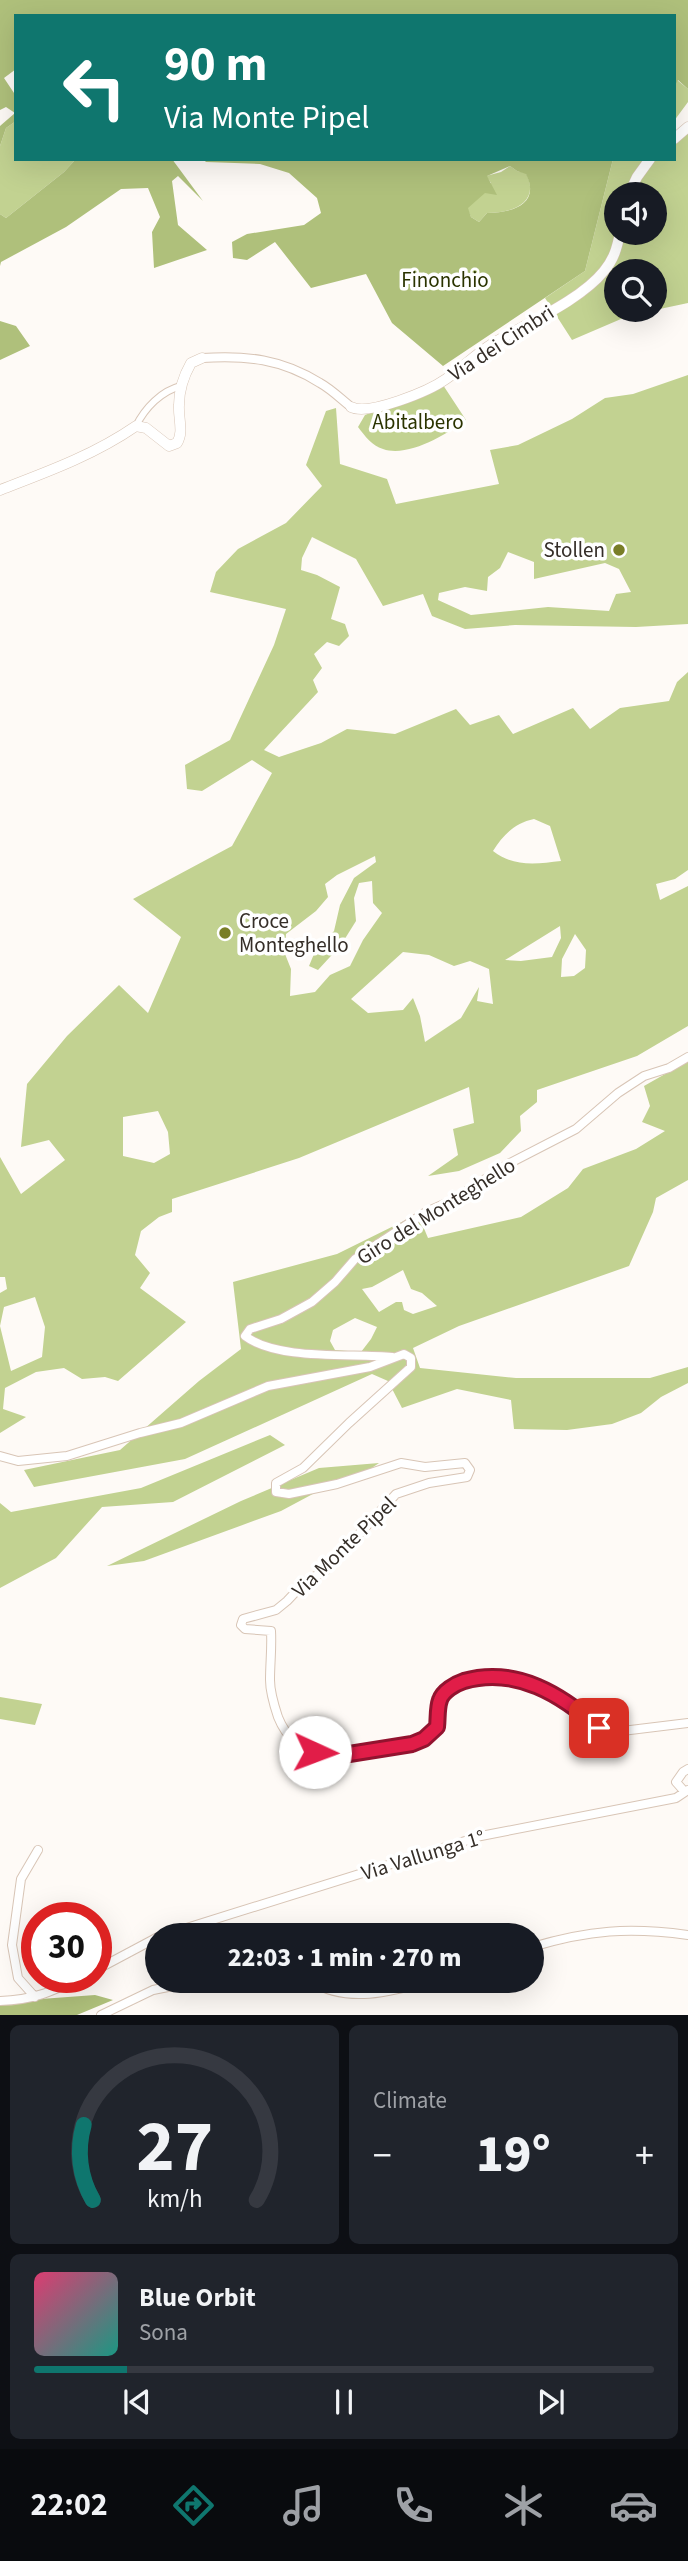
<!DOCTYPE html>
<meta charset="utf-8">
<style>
body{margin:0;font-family:"Source Sans 3",sans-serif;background:#20242c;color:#f1f3f6;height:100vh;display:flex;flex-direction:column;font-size:26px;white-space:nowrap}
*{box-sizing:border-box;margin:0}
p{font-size:23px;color:#9ea1a6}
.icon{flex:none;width:38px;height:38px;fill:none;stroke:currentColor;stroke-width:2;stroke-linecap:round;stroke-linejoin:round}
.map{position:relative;height:2015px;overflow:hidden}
.details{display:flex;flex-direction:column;gap:10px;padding:10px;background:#0d0f14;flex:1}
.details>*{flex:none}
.banner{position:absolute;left:14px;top:14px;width:662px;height:147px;border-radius:0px;box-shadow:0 7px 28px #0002;background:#0f766e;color:#fff;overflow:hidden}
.buttons{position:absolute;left:604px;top:182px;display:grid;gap:14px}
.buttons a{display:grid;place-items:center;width:63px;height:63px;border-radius:50%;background:#171b24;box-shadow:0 7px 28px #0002;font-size:35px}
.speed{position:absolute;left:21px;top:1902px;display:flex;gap:14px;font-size:35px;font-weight:700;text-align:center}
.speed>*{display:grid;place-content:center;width:91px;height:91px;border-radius:50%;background:#171b24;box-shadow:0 7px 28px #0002;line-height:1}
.speed .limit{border:10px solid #d22;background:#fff;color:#111}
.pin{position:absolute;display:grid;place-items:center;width:60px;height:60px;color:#fff;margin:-30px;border-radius:14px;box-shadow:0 4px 10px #0006}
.me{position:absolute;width:77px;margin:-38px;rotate:92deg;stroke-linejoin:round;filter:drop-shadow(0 0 5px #0008)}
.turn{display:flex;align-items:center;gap:24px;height:147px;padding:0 35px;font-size:32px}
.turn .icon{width:91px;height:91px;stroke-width:2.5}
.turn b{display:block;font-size:49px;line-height:60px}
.big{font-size:52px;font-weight:800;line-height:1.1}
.details .card{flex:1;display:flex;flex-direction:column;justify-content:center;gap:10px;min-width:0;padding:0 24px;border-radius:10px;background:#20242c}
.details .dial{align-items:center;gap:0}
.dial svg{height:182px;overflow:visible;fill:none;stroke:#363941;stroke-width:7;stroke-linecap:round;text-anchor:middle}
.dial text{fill:#f1f3f6;stroke:none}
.song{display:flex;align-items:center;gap:21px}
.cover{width:84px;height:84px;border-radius:10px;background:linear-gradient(135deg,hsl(340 70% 55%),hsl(170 70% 35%))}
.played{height:7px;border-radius:4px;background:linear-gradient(90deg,#0f766e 15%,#363941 15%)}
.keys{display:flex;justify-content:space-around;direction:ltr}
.heat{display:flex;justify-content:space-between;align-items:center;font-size:38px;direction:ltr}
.details .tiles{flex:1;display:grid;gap:10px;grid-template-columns:1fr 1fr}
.card:last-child{grid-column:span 2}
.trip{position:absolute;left:145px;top:1923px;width:399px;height:70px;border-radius:35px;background:#171b24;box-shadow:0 7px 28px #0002;font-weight:800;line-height:70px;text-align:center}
.tab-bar{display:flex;height:112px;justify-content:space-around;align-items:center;background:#090b0e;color:#9ea1a6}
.tab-bar .icon{width:49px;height:49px}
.tab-bar .active{color:#0f766e}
.tab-bar b{font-size:32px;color:#f1f3f6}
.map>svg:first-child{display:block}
.green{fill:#c2d291;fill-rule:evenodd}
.forest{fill:#afc07b;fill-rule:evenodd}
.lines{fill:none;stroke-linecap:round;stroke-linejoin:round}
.pedestrian-casing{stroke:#d8c5b6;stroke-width:8}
.minor-casing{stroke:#d8c5b6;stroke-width:10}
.tertiary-casing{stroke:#d8c5b6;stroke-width:11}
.pedestrian{stroke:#fff;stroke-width:6}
.minor{stroke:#fff;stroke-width:8}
.tertiary{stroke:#fff;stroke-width:10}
.route-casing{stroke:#92132f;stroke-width:18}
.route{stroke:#e11d48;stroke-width:12}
.poi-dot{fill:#797e27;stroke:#fff;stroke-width:2.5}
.labels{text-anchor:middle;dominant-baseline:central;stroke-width:7;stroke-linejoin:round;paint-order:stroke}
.park-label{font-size:21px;fill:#2b3400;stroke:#fff}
.street-label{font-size:21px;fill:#352e28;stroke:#fff}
.poi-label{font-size:21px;fill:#352e28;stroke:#fff;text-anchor:end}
</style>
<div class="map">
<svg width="688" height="2015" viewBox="0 0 688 2015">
<rect width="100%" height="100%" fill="#fefaf6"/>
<path class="green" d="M677 80 688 89V102L674 121V87Z
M16 121V159H76L64 172 6 218 0 214V146L6 128Z
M688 132V303L655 310 654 271H616V310H654L635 313 572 340 545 298 585 271 613 159H674V135ZM616 194H654V233H616Z
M510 166 517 171 526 173C541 203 512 213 487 213L479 222 471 217 467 208 491 183 486 176 501 172Z
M688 375V624L636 627 515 625 465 629 432 616 423 594 383 606 356 559 312 537 302 558 301 570 317 575 340 587 331 619 345 624 349 636 339 646 327 642 314 654 322 668 313 680 318 692 264 750 279 757 321 743 347 729 395 734 456 709 470 725 499 715 513 734 573 708 590 729 620 708 669 701 677 682 688 672V870L675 879 656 884 660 900 688 886V1026L637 1056 537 1090V1102L520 1116 521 1131 500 1153 459 1171 428 1176 458 1155 453 1129 474 1123 469 1087 299 1158 172 1199V1212L159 1217 141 1231 135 1255 150 1273 140 1288 186 1322 118 1381 105 1377 82 1379 64 1368 36 1372 5 1388 3 1409 26 1417 0 1433V1293L7 1289 5 1277H0V1157L21 1194 65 1160 49 1140 21 1147 27 1084 67 1036 119 985 148 1013 181 937 133 899 232 846 272 773 252 760 202 791 187 789 185 765 230 740 274 645 286 609 210 592 216 572 238 549 286 523 322 486 306 465 326 411 336 408 340 464 387 479 396 504 499 484 490 450 518 445 572 419 605 398 633 394ZM508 552 534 562V579L605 563 619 569 631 592 616 594 609 611 548 607 471 615 438 600 439 593 465 587 487 591 488 577 500 568ZM534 819 550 826 561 861C536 864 513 867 493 851 503 835 515 823 534 819ZM375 856 376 862 354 878 340 905 334 931 314 954 309 966 318 970 341 945 356 921 354 898 359 883 372 881 373 903 382 913 363 940 350 966 330 975 315 992 290 996 291 969 285 954 286 934 316 911 328 897 325 884 337 875ZM560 926 561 938 552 957 521 961 505 960ZM575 934 586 950 585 968 574 976 561 977 562 959ZM403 952 429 955 454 966 470 961 489 969 493 1004 477 1001 479 987 461 1018 425 1042 420 1016 413 998 403 1010 368 1013 351 999ZM158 1111 168 1132 170 1154 154 1163 123 1156V1117ZM35 1297 45 1327 42 1357 11 1371 0 1326 4 1307Z
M443 385 466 420C447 434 408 458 383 449 372 446 365 436 358 427L365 415Z
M688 1061V1180L656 1198 653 1212 629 1266 459 1326 413 1348 420 1368 516 1378H650L688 1367V1383L661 1397 641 1413 612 1424 567 1430 514 1429 511 1400 457 1389 402 1408 388 1381 372 1374 185 1459 34 1487 24 1470 120 1450 199 1381 241 1349 233 1282 337 1254 418 1214 428 1238 521 1217 568 1188 583 1169 636 1149 665 1131 642 1122 650 1106 644 1086ZM403 1270 411 1289 422 1293 437 1306 413 1314 404 1310 402 1302H396L379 1312 362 1289 372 1287ZM355 1318 377 1327 371 1339 361 1352 335 1350 330 1341 333 1330Z
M270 1435 285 1445 173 1502 102 1507 56 1558 0 1588V1503L11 1512 141 1488Z
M379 1463 363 1474 339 1480 281 1511 144 1561 107 1566 241 1501 319 1468Z
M0 1697 42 1704 35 1725 0 1719Z"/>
<path class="forest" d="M0 0H688V89L678 80 674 87V16H16V69L4 78 16 96V121L6 128 0 146V126L15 113 6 107 0 110Z
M76 159C109 159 140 159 172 159L203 201 178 176 172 181 178 225 207 250 154 268 152 232 160 217 148 188 121 189 66 227 1 262 0 266V214L6 218 64 172Z
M203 159H613L585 271 443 366 392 323 366 274 311 288 275 242 247 260 233 258 232 242 247 234 304 225 321 213 317 198 289 173 260 164 206 162ZM510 166 517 171 526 174C541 204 512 213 487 213L479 222 471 217 468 208 485 193 497 195 487 176Z
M0 321 16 326 30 346 0 360Z
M95 1995 113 2000 77 2015H0V2002Z"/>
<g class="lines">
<defs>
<path id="pedestrian" d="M136 426C145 408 161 391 181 386"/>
<path id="minor" d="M202 358C246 355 282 359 320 383 331 389 341 399 351 407
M392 1357C352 1353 278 1361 245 1336L250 1329 281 1319 312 1302 335 1282 355 1259 426 1212 453 1200 510 1163 576 1129 618 1093 644 1076 669 1068 688 1057
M0 1456 18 1461 67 1456 140 1433 181 1423 268 1386 370 1367 404 1354 411 1358V1367L349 1423 303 1468 276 1483V1492L289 1494 337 1484 401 1463 425 1467 465 1463 470 1470 467 1477 429 1483 396 1494 325 1571 306 1581 287 1601 276 1610 243 1619 241 1625 245 1629 271 1631C272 1648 270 1663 270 1680 270 1692 274 1705 278 1717 302 1777 365 1747 412 1744L424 1739 437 1727 440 1699 454 1684 479 1677 493 1676 522 1681 552 1693 567 1701 599 1728 614 1732 688 1723
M684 1791 676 1782 683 1772 688 1769
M161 1936 481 1836 676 1798 688 1790
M532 1947C589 1930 629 1927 688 1935
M96 1970 158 1937
M311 1981C346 2004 392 1992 429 1981
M35 1997 18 1978 12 1945 21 1879 38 1850
M0 2001C33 2000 51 1992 80 1978
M101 2015 153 1990 198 1981"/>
<path id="tertiary" d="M674 139 688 127
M629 194 637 177 650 159
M351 407C369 416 429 391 446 379 462 368 476 354 492 344 525 324 580 301 604 271 614 259 617 248 620 233
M0 490C47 472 94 455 136 426L146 428 169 446 177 443C184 432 178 418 179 405 179 389 183 377 191 363L202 358"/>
</defs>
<use href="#pedestrian" class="pedestrian-casing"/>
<use href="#minor" class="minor-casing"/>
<use href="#tertiary" class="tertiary-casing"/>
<use href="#pedestrian" class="pedestrian"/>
<use href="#minor" class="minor"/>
<use href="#tertiary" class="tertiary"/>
</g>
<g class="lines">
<defs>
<path id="route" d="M315 1752 343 1755 412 1744 424 1739 437 1727C438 1719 437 1708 440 1700 443 1691 455 1684 464 1681 516 1666 562 1695 599 1728"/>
</defs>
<use href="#route" class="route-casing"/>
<use href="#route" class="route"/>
</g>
<g class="poi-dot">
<circle cx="619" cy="550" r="7"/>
<circle cx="225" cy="933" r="7"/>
</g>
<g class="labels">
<g class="park-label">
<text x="445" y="280">Finonchio</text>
<text x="418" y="422">Abitalbero</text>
</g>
<g class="street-label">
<text transform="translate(501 343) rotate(-33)">Via dei Cimbri</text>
<text transform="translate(436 1211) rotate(-32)">Giro del Monteghello</text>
<text transform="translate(344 1547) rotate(-44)">Via Monte Pipel</text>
<text transform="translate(423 1855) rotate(-17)">Via Vallunga 1°</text>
</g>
<g class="poi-label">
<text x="605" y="550">Stollen</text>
<text x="239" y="921" text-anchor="start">Croce<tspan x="239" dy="24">Monteghello</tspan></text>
</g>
</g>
</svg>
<div class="buttons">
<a><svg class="icon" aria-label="sound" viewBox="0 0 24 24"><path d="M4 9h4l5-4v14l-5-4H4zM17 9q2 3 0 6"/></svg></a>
<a><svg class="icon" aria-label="search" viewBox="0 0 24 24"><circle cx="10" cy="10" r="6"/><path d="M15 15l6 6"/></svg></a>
</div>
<div class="speed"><div class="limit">30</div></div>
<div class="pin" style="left:599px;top:1728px;background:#d93025"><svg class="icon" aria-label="arrive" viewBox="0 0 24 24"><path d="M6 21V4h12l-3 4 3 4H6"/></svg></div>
<svg class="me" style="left:315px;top:1752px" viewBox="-20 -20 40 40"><circle r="19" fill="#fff"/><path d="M0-13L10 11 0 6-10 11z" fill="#e11d48"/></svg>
<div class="trip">22:03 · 1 min · 270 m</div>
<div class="banner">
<div class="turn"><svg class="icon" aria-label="left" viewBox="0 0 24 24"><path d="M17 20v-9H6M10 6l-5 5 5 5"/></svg><div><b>90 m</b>Via Monte Pipel</div></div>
</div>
</div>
<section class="details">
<div class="tiles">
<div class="card dial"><svg viewBox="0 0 100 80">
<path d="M14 69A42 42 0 1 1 86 69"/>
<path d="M14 69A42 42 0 0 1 10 36" stroke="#0f766e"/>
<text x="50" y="56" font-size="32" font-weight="700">27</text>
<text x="50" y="72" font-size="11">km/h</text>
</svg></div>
<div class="card"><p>Climate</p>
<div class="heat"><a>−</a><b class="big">19°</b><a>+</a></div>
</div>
<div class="card">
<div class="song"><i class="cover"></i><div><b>Blue Orbit</b><p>Sona</p></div></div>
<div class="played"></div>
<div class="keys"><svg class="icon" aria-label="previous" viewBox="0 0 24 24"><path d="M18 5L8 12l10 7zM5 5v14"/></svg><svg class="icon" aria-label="pause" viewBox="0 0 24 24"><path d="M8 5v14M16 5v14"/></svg><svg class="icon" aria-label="next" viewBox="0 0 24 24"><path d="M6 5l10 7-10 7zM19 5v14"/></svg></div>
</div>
</div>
</section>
<nav class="tab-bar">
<b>22:02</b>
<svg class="icon active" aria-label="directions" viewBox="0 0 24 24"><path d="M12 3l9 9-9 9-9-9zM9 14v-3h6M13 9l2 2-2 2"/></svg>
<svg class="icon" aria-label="music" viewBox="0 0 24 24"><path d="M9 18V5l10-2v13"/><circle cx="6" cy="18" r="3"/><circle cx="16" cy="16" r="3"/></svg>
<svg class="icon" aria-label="phone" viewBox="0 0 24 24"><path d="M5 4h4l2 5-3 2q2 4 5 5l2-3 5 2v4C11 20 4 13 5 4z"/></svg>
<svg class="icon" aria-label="climate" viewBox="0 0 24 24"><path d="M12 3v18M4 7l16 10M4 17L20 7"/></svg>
<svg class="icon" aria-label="car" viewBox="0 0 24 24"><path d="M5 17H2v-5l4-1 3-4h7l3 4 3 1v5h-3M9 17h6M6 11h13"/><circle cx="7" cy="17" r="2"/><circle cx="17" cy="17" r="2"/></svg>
</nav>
